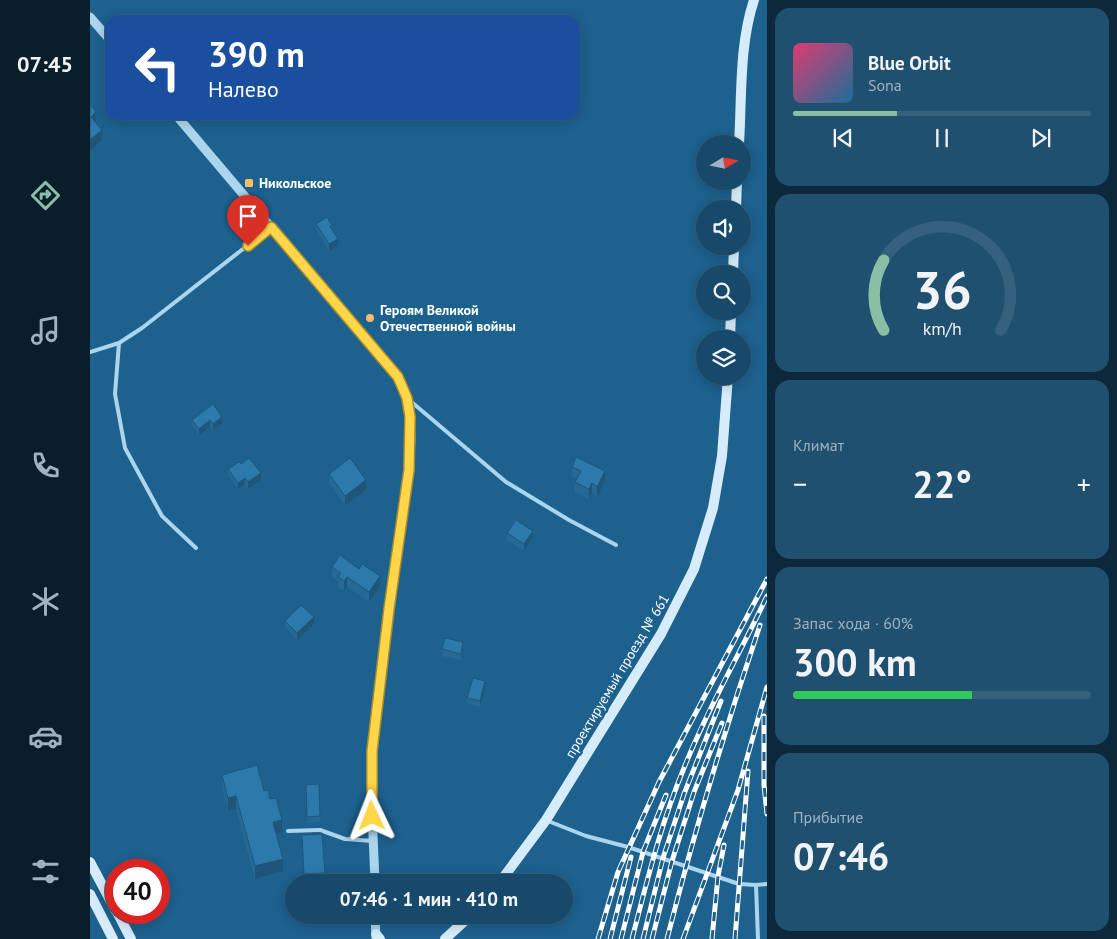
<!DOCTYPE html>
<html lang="ru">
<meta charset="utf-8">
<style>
body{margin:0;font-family:"PT Sans",sans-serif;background:#1f5070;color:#f1f3f6;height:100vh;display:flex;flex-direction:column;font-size:19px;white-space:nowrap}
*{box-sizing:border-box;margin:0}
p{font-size:16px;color:#9eb2c1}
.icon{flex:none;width:28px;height:28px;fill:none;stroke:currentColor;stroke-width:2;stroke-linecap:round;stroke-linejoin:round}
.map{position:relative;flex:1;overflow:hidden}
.drawer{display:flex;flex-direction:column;gap:8px;padding:8px;background:#0c283a;width:350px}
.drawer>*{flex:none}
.guide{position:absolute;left:15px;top:15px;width:475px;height:105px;border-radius:15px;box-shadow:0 2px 12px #0003,0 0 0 1px #35617e;background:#1a4fa0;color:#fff;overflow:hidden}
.needle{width:32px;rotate:80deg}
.buttons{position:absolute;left:606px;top:135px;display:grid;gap:10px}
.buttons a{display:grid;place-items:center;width:55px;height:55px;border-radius:50%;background:#16496a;box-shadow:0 2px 12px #0003,0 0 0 1px #35617e;font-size:25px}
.speed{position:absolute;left:15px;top:859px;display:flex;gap:10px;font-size:25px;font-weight:700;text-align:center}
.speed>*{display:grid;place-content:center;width:65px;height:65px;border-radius:50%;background:#16496a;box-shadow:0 2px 12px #0003,0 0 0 1px #35617e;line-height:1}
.speed .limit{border:8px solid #d22;background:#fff;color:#111}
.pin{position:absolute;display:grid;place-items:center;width:42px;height:42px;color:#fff;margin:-51px -21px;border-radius:50% 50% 50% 0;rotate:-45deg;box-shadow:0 0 5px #0007}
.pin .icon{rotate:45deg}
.me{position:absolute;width:55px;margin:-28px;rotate:358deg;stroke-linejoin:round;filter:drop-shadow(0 0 4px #0008)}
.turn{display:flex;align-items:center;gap:18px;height:105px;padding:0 20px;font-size:22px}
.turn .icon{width:65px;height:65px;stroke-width:2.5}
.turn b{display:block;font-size:35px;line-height:42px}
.big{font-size:38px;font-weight:600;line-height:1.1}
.drawer .card{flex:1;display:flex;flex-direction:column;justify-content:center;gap:8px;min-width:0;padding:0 18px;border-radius:15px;background:#1f5070}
.drawer .dial{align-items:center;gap:0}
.dial svg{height:130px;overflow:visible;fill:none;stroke:#35617e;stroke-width:7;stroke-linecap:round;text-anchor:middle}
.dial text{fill:#f1f3f6;stroke:none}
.song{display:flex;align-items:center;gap:15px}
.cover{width:60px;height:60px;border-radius:8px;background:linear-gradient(135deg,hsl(340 70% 55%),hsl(200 70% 35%))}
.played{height:5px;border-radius:2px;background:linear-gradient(90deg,#8abfa5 35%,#35617e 35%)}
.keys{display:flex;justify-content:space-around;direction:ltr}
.heat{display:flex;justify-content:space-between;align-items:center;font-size:28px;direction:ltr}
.charge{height:8px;border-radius:4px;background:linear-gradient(90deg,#34c759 60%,#35617e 0)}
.trip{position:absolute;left:195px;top:874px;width:288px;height:50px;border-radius:25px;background:#16496a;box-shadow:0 2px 12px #0003,0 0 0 1px #35617e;font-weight:600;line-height:50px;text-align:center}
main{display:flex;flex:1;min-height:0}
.menu{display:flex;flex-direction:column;width:90px;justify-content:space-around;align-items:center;background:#091d2a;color:#9eb2c1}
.menu .icon{width:35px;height:35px}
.menu .active{color:#8abfa5}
.menu b{font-size:22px;color:#f1f3f6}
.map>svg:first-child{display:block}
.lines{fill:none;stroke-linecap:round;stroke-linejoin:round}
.service{stroke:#abd4ed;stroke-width:4}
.tertiary{stroke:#abd4ed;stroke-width:9}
.secondary{stroke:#d7ecfa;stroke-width:10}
.rail-casing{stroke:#fff;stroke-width:5}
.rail{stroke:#1d618e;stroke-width:3;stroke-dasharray:9;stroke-linecap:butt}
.wall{fill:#266994}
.shaded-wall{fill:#1f5578}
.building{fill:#2c7aac;stroke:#1f5578}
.route-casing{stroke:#a68a30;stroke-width:12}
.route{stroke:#ffd54a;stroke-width:9}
.poi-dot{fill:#fdba69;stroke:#1d618e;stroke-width:2}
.labels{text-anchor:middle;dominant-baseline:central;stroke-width:5;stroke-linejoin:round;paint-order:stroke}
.poi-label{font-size:14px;font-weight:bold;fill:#fff;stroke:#1d618e;text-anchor:start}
.street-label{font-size:14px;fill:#fff;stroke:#1d618e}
</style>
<main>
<nav class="menu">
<b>07:45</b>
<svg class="icon active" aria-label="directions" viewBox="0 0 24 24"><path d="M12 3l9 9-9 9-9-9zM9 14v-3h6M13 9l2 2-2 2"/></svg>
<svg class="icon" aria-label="music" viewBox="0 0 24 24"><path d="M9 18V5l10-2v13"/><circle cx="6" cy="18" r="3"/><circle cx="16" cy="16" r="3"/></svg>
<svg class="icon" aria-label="phone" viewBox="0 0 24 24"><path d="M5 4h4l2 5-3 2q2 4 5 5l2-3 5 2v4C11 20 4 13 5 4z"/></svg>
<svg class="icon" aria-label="climate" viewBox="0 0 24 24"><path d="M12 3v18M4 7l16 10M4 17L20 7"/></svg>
<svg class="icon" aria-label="car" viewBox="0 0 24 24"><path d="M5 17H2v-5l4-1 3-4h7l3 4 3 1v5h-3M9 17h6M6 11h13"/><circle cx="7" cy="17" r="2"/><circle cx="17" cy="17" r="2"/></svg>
<svg class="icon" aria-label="filters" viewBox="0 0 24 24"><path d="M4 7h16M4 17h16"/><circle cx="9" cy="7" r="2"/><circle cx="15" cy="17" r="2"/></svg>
</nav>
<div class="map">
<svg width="677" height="939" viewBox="0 0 677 939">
<rect width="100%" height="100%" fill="#1d618e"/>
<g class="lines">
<path class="service" d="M29 343 25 394 35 448 72 516 106 548
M0 352 29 343 52 328 181 227
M318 399 416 482 479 520 526 545
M458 821 496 836 538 847 649 884 666 885 677 884
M198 831 230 830 255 839 283 841
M666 885 668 939"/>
<path class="tertiary" d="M0 17 20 40
M86 115 308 377 317 397 320 417 321 440 319 470 299 609 281 751V787L285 882
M285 915 286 939"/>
<path class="secondary" d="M649 144C652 96 649 45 664 0
M646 209 647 181
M643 274 644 246
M640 339 641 311
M0 862 26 911
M410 882 456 820 571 634 604 569 623 508 632 456 638 376
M0 894 23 939
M27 912 41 939
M286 934 290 939
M355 939 381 915"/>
<defs>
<path id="rail" d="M674 716V785L677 814
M508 939 528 872 569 782 677 579
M520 939 541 857
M531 939 553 852 576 795
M542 939C557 881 571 823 594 768 617 709 650 654 677 596
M553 939 573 858 594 794 631 701
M562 939 582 861 604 792 632 723
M577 939C604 833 635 729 670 625
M593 939 648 790 677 687
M622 939 628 876 634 845
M645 939 658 771"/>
</defs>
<use href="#rail" class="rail-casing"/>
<use href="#rail" class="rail"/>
</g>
<path class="wall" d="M226 224 242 230 248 246 239 251 226 230Z
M123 404 132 424 123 430 120 427 109 435 102 426V420Z
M151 464 171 480 158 489 155 484 148 489 138 476V469Z
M482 467 515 481 507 497 502 492 499 499 485 492V482L487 479 482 476Z
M239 474 276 490 255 505 239 483Z
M417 533 443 537 434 551 417 540Z
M242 567 290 586 279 602 257 587 254 591 248 587V581L242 577Z
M195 621 224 624 207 640 195 627Z
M352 649H373L371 660 352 656Z
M395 688 390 707 377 704V698Z
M132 775 174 791 180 799 192 832 186 834 193 871 165 879 146 809 138 811 132 788Z
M216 791 230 816V822L217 823Z
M212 835 235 873V882H214Z"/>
<path class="shaded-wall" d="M6 112V122L1 126V117Z
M12 130V140L0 150V140Z
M248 239V246L239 251V244Z
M132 417V424L123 430V424Z
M120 420V427L109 435V429Z
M515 471V481L507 497V487Z
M171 473V480L158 489V482Z
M155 478V484L148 489V483Z
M276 480V490L255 505V496Z
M502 483V492L499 499V489Z
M443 531V537L434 551V544Z
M290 576V586L279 602V592Z
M257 577V587L254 591V581Z
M224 617V624L207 640V633Z
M373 642V649L371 660V654Z
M395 681V688L390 707V701Z
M146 796V809L138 811V798Z
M192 820V832L183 835V822Z
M193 859V871L165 879V866Z"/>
<path class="building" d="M0 104 6 112 1 117 12 130 0 140Z
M237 217 242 225 240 226 248 239 239 244 226 224Z
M123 404 132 417 123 424 120 420 109 429 102 420Z
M486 457 515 471 507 487 502 483 499 489 485 482 491 471 482 467Z
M159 458 171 473 158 482 155 478 148 483 138 469 149 462 151 464Z
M260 458 276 480 255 496 239 474Z
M426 520 443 531 434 544 417 533Z
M250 555 269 569 272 564 290 576 279 592 257 577 254 581 248 577 251 573 242 567Z
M211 605 224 617 207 633 195 621Z
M355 638 373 642 371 654 352 649Z
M383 678 395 681 390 701 377 698Z
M167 765 174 791 178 790 180 799 186 798 192 820 183 822 193 859 165 866 146 796 138 798 132 775Z
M229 784 230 816 217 817 216 785Z
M223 833H232V834H223Z
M232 834 235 873 214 874 212 835Z"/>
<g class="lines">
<defs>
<path id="route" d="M158 246 181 227 308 377 317 398 320 417 319 470 299 609 282 751V816"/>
</defs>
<use href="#route" class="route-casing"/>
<use href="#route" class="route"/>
</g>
<g class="poi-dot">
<rect x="154" y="178" width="10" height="10" rx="2.5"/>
<circle cx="280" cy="318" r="5"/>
</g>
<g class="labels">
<g class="poi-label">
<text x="169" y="183">Никольское</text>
<text x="290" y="310">Героям Великой<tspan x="290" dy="16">Отечественной войны</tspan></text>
</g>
<g class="street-label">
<text transform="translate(527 676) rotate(-59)">проектируемый проезд № 661</text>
</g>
</g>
</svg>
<div class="buttons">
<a><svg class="needle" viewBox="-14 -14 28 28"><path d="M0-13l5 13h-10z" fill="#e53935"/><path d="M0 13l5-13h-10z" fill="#9eb2c1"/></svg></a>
<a><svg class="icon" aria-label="sound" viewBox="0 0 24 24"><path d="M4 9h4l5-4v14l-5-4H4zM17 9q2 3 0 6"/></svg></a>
<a><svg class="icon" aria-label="search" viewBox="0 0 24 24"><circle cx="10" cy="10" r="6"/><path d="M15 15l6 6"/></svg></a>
<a><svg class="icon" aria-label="layers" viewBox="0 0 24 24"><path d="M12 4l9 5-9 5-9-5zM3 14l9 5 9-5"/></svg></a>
</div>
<div class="speed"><div class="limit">40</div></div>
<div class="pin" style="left:158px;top:246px;background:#d93025"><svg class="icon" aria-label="arrive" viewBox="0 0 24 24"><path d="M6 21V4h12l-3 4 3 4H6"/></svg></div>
<svg class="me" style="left:282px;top:816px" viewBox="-20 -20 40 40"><path d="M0-17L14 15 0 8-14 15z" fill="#ffd54a" stroke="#fff" stroke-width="4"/></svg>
<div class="trip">07:46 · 1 мин · 410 m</div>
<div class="guide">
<div class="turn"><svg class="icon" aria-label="left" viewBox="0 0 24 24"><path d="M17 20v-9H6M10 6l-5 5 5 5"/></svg><div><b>390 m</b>Налево</div></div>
</div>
</div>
<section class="drawer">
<div class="card">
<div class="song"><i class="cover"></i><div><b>Blue Orbit</b><p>Sona</p></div></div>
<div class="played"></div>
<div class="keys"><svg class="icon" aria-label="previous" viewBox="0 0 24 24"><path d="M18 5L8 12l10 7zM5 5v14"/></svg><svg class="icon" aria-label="pause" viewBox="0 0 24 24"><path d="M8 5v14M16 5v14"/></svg><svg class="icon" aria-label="next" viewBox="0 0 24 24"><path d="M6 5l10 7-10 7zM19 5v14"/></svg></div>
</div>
<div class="card dial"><svg viewBox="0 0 100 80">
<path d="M14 69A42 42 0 1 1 86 69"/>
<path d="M14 69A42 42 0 0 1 14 26" stroke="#8abfa5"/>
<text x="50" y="56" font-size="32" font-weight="700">36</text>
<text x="50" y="72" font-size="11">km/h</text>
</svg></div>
<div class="card"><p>Климат</p>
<div class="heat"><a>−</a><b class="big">22°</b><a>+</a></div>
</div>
<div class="card"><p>Запас хода · 60%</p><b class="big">300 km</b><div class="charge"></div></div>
<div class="card"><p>Прибытие</p><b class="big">07:46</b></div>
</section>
</main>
